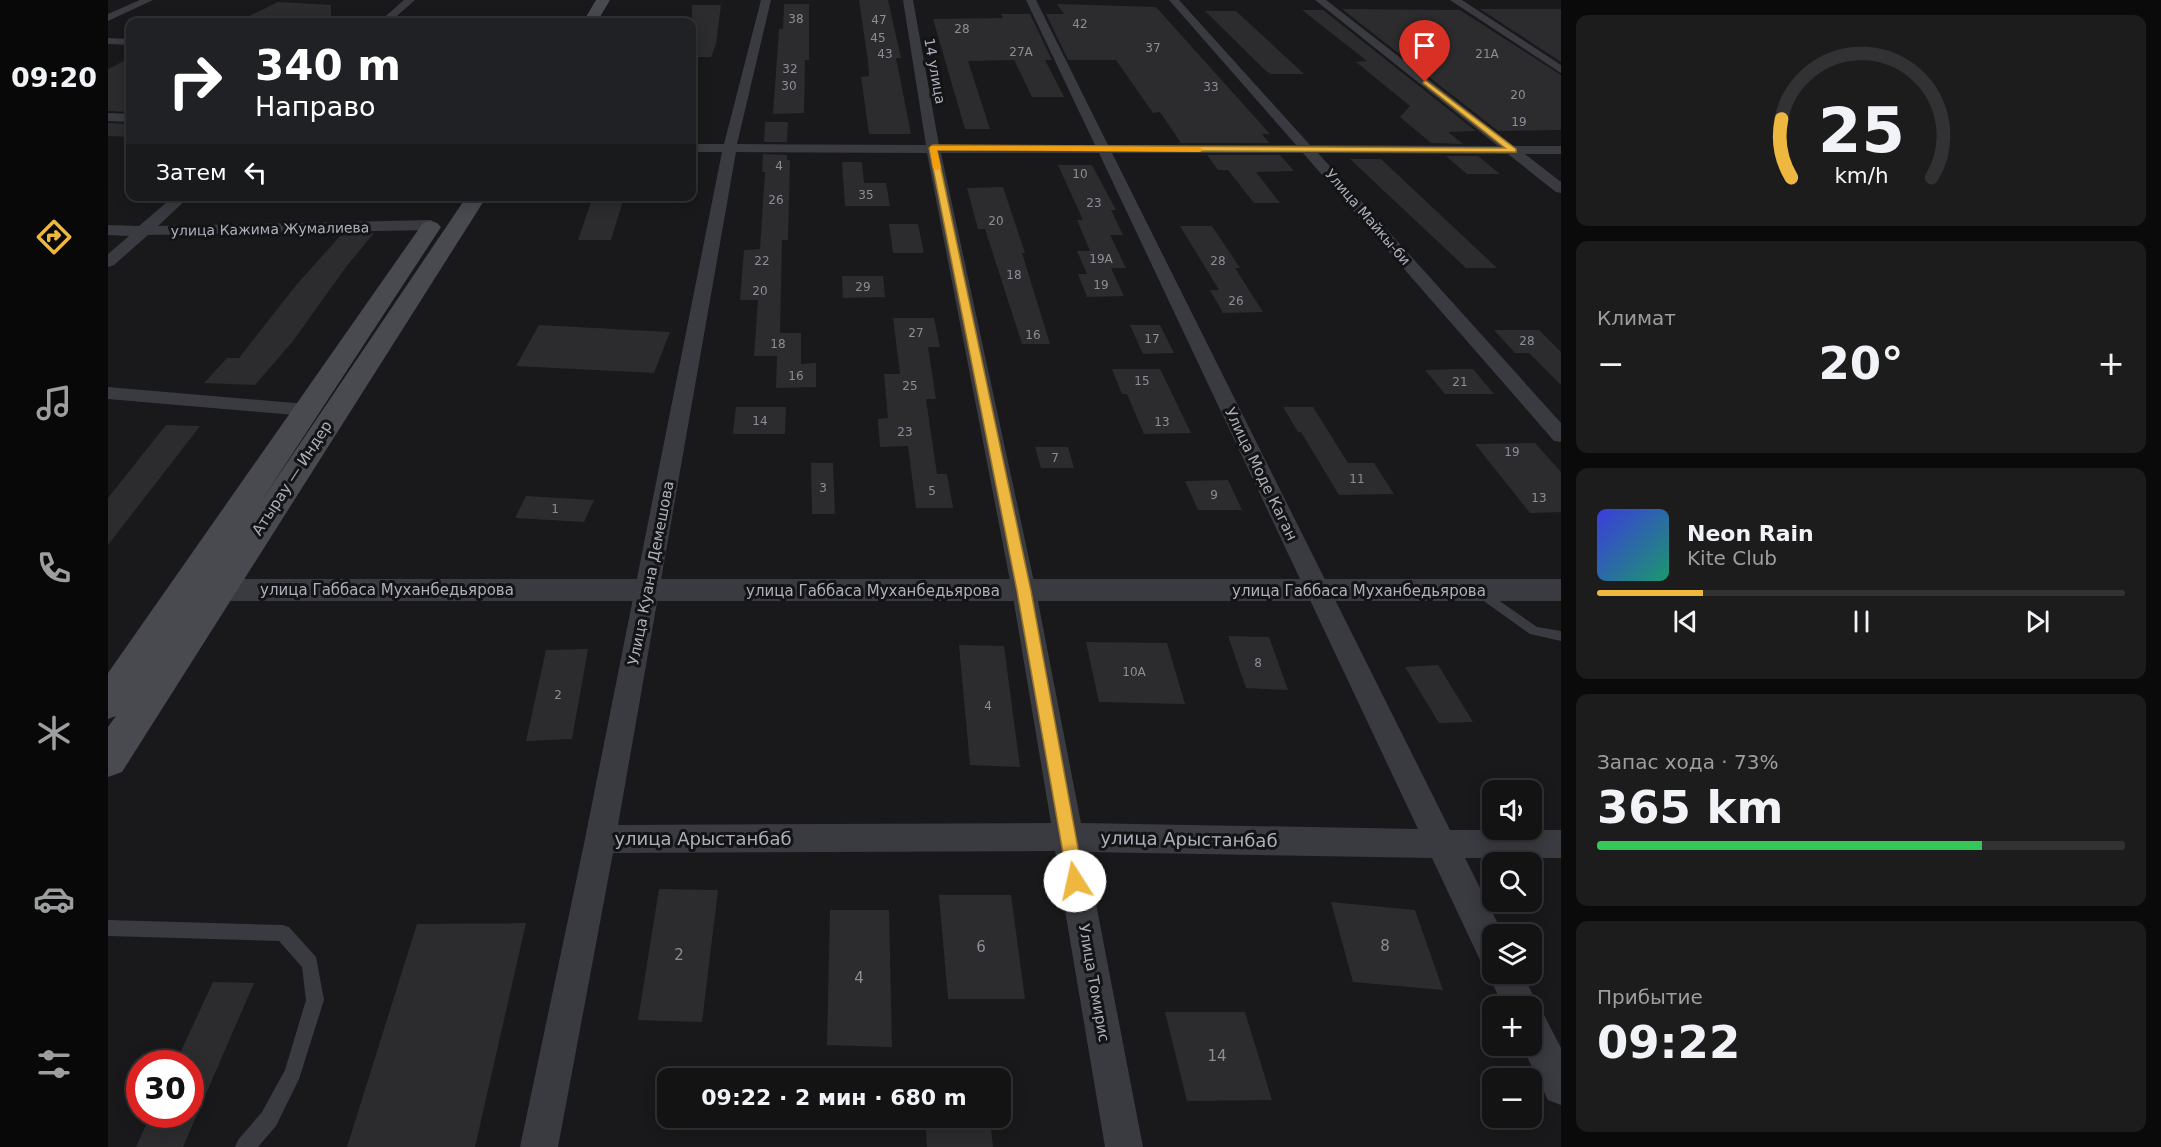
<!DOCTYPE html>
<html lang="ru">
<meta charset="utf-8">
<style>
body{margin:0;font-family:"DejaVu Sans",sans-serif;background:#1c1c1d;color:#f1f3f6;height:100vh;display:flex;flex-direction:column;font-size:22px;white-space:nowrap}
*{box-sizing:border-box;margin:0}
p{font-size:20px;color:#9d9ea0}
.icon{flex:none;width:33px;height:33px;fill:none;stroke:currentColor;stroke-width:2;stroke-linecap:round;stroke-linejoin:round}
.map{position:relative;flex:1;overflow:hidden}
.side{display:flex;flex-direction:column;gap:15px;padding:15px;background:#0a0a0b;width:600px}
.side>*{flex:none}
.banner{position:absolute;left:18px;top:18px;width:570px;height:183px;border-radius:12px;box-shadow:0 3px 15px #0003,0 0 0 2px #323234;background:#202124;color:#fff;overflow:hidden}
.tools{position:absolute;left:1374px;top:780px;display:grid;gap:12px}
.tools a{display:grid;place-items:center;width:60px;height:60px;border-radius:12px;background:#131314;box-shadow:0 3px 15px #0003,0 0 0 2px #323234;font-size:30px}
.speed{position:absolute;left:18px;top:1050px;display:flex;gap:12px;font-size:30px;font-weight:700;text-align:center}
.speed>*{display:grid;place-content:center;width:78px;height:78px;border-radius:50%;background:#131314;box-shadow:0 3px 15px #0003,0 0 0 2px #323234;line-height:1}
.speed .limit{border:9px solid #d22;background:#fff;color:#111}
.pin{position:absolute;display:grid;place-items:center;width:51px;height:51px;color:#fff;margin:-62px -26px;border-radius:50% 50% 50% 0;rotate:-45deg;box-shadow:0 0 6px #0007}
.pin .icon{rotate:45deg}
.me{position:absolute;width:66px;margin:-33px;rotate:350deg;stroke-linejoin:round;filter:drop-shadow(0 0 4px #0008)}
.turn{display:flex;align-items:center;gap:21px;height:126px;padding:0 30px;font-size:27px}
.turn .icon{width:78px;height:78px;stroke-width:2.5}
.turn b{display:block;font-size:42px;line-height:51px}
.then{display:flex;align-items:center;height:57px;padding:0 30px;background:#0003;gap:12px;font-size:22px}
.big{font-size:45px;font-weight:800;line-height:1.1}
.side .widget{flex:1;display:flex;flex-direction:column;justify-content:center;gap:9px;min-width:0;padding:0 21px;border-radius:12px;background:#1c1c1d}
.side .dial{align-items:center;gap:0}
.dial svg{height:156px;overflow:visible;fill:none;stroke:#323234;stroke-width:7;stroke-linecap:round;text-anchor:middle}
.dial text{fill:#f1f3f6;stroke:none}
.song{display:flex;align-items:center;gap:18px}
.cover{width:72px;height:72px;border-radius:9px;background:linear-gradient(135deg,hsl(240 70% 55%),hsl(160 70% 35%))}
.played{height:6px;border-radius:3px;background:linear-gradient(90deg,#edb740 20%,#323234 20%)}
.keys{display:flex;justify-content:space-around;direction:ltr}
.heat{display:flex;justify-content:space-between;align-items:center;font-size:33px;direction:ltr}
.charge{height:9px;border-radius:4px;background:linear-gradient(90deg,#34c759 73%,#323234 0)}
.trip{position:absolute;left:549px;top:1068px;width:354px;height:60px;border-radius:12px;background:#131314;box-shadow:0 3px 15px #0003,0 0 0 2px #323234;font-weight:800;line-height:60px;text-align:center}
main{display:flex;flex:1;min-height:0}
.dock{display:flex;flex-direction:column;width:108px;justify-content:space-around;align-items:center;background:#080808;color:#9d9ea0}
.dock .icon{width:42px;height:42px}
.dock .selected{color:#edb740}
.dock b{font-size:27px;color:#f1f3f6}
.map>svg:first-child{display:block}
.building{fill:#2c2c2f}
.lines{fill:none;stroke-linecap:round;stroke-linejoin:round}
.service{fill:#3a3b40;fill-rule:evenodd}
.minor{fill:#3a3b40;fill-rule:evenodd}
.tertiary{fill:#3a3b40;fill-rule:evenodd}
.secondary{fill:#484a50;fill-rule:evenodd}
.route{fill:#edb740;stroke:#9a772a;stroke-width:1.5}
.slow{fill:#f59e0b}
.labels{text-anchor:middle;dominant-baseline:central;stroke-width:6;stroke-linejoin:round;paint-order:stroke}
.number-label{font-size:12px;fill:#8b8e97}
.far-street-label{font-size:14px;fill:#acb0bb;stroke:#141416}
.street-label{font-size:15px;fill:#acb0bb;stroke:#141416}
.near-number-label{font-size:15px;fill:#8b8e97}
.near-street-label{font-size:18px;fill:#acb0bb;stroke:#141416}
</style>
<main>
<nav class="dock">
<b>09:20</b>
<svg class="icon selected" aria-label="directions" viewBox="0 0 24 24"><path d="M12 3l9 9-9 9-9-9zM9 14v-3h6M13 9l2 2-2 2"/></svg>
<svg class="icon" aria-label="music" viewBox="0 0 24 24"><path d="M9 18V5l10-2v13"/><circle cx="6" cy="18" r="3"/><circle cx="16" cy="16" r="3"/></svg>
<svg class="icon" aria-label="phone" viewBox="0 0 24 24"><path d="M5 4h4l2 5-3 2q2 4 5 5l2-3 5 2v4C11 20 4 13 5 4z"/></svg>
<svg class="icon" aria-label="climate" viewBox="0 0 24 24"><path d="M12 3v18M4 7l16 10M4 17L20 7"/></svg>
<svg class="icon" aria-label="car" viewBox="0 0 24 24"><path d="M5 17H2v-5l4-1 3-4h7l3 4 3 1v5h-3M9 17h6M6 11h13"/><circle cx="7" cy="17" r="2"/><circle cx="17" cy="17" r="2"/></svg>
<svg class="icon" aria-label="filters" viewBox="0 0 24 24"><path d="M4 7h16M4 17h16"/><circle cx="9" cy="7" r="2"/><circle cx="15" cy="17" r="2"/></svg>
</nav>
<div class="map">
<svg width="1453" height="1147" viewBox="0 0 1453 1147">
<rect width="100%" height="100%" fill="#19191b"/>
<path class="building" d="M751 0H780L793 58H788L803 134H761L753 77 761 76 760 62Z
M170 2 223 5V22H129Z
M676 4H701V60H697L696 113 665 114 671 29H675Z
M949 4 1048 7 1162 134H1154L1161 143H1073L1052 112 1045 113 1008 60H960L938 14H956Z
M584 5H613L608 44 603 57H584Z
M1234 9 1352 10 1453 75V130L1390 131Z
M1372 9H1453V62Z
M1194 10H1215L1368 131 1340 132 1355 144 1323 143 1292 117 1302 106 1248 62 1259 61Z
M1097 11H1128L1196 74H1163L1158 71Z
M893 14H922L944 60H937L956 97H924L906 60 860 61 882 129H857L825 19 895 18Z
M22 58V112L0 111V69Z
M657 122H680L679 142H656Z
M0 123 22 124V137L0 136Z
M655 154 679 155V160H682L680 240H674L672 333H693V364L708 363V387L668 388 669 356H646L650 300H632L636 250 652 249 657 172H654Z
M1099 155H1172L1186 171 1148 172 1172 203H1146L1120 170H1110Z
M1338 156H1370L1392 174H1359Z
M1242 159H1273L1389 268H1358Z
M734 162H754L756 183H778L782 206H737Z
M950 165H984L1008 210H1003L1015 235H1002L1018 268H1003L1016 296 979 297 970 274H979L969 251H982L969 220H975Z
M895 187 917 253H914L942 344H914L877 229H870L859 188Z
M515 201 503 240H470L483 202Z
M781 224H810L816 253H785Z
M1072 226H1104L1132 268H1127L1155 312 1115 313 1102 290H1111Z
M266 233 238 267 185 341 147 385 96 383 119 358H131L189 284 234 234Z
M734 276H775L777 297 735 298Z
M785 318H826L832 347H820L828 399H818L829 474H839L845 508H808L800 446 772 447 770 419 780 418 776 374H792Z
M431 325 562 332 546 373 408 366Z
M1022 325H1052L1066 353 1035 354Z
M1386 330H1431L1453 352V385L1421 353H1407Z
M1004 369H1052L1083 433 1036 434 1019 394H1014Z
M1349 369H1365L1386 394H1337L1317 370Z
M628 407H678L677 434H625Z
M1175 407H1205L1240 463H1266L1286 494 1231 495 1193 432H1190Z
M58 425 92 426 0 545V498Z
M1427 443 1453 472V512L1422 513 1367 444Z
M927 447H960L966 468H933Z
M703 463H725L727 514H704Z
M1120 480 1134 510H1090L1077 481Z
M418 496 486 500 476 522 407 518Z
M1120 636 1161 637 1180 690 1138 688Z
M978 642 1059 643 1077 704 991 702Z
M851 645 896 646 912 767 862 765Z
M480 649 464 739 418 741 438 650Z
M1330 665 1365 722 1331 723 1297 667Z
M551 889 610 890 594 1022 530 1020Z
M831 895H903L917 999H840Z
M1223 902 1307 910 1335 990 1245 982Z
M722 910H781L784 1047 719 1045Z
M418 923 367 1147H239L309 924Z
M105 982 146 983 75 1147H28L43 1114H82V1064H67Z
M1057 1012H1137L1164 1100 1079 1101Z
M813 1068H876L878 1078H814Z
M817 1118H882L885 1147H819Z"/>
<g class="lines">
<path class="service" d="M1370 586 1429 627 1453 631V641L1422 634 1366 594 1364 591 1366 588Z
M0 920 175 925 181 927 208 957 216 1000 191 1079 168 1126 150 1147H127L130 1140 154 1112 177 1070 198 1000 194 967 171 941 0 936Z"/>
<path class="minor" d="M32 0H45L0 21V14Z
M296 0H307L282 22H271Z
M653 0H663L629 144 818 145 795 0H805L831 145H987L918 0H928L1000 145H1188L1061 0H1071L1202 145 1390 146 1207 0H1218L1406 146H1453V154H1417L1453 182V193L1448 192 1400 154 1210 153 1453 423V442L1446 441 1195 153H1004L1342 830H1453V858H1357L1395 934H1384V974H1415L1430 1006 1428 1011 1436 1015 1453 1048V1105L1440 1100 1414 1046H1424V1006H1395L1380 974 1384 965 1372 960 1324 858 978 852 1035 1147H997L947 851 505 853 450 1147H412L477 839 614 152H584V144H616ZM628 152 819 153 904 591 943 823 510 825ZM833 153H991L1310 829 973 823 928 591Z
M1342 0H1354L1453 65V73Z
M0 38 22 39V45L0 44Z
M0 113 22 114V122L0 121Z
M66 196H82L50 226 323 220 331 225 323 230 40 235 6 265 0 267V254L21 236 0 235V225L31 226Z
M0 387 199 404 206 406 209 410 206 414 199 416 0 399Z"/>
<path class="tertiary" d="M88 579H1453V601H88L77 598 73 590 77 582Z"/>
<path class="secondary" d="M488 0H502L489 22H475Z
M359 196H379L14 772 0 777V727L8 716 0 719V673L315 223 322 221 329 223 333 227 154 500Z"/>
</g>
<path class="route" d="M1317 80 1408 149V152L829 150 923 591 976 881 974 887 967 890 961 887 909 591 821 148 825 145 1397 148 1315 83Z"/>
<path class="slow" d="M822 146 1092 147 1095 150 1092 152 829 150 833 168 829 170 825 168Z"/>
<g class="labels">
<g class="number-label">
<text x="688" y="19">38</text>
<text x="771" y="20">47</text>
<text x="972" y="24">42</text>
<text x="854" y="29">28</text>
<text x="770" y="38">45</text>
<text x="1045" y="48">37</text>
<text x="913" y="52">27А</text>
<text x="777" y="54">43</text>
<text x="1379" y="54">21А</text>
<text x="682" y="69">32</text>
<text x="681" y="86">30</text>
<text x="1103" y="87">33</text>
<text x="1410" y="95">20</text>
<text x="1411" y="122">19</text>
<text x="671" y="166">4</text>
<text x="972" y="174">10</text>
<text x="758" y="195">35</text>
<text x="668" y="200">26</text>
<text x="986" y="203">23</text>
<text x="888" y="221">20</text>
<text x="993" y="259">19А</text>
<text x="654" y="261">22</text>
<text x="1110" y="261">28</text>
<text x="906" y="275">18</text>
<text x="993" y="285">19</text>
<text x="755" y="287">29</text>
<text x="652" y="291">20</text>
<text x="1128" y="301">26</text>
<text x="808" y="333">27</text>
<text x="925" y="335">16</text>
<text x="1044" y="339">17</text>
<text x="1419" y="341">28</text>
<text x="670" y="344">18</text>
<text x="688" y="376">16</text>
<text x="1034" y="381">15</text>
<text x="1352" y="382">21</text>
<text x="802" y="386">25</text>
<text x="652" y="421">14</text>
<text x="1054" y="422">13</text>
<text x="797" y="432">23</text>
<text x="1404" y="452">19</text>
<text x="947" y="458">7</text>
<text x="1249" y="479">11</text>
<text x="715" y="488">3</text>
<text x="824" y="491">5</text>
<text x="1106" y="495">9</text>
<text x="1431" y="498">13</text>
<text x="447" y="509">1</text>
<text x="1150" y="663">8</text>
<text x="1026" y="672">10А</text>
<text x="450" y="695">2</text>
<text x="880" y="706">4</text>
</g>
<g class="far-street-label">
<text transform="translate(827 71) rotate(80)">14 улица</text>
<text transform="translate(1260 217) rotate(49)">Улица Майкы-би</text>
<text transform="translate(162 229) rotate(-1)">улица Кажима Жумалиева</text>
</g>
<g class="street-label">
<text transform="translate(1153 474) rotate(64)">Улица Моде Каган</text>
<text transform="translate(184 478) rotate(-57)">Атырау — Индер</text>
<text transform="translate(543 573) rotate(-79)">Улица Куана Демешова</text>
<text x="279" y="590">улица Габбаса Муханбедьярова</text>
<text x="765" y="591">улица Габбаса Муханбедьярова</text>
<text x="1251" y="591">улица Габбаса Муханбедьярова</text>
<text transform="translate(986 983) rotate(80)">Улица Томирис</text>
</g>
<g class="near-number-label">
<text x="1277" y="946">8</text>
<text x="873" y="947">6</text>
<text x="571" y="955">2</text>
<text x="751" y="978">4</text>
<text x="1109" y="1056">14</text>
</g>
<g class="near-street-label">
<text x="595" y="838">улица Арыстанбаб</text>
<text transform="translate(1081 839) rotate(1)">улица Арыстанбаб</text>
</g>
</g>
</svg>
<div class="tools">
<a><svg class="icon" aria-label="sound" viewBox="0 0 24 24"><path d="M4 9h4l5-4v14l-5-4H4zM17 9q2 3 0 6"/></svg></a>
<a><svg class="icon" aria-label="search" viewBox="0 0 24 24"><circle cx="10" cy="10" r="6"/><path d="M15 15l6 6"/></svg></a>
<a><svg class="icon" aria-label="layers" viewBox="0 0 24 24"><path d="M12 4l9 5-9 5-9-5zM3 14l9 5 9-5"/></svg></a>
<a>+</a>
<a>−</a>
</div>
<div class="speed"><div class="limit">30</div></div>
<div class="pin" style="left:1317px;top:82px;background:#d93025"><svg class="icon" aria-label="arrive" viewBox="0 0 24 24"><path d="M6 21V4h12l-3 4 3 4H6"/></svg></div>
<svg class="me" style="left:967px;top:881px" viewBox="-20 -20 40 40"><circle r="19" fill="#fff"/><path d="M0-13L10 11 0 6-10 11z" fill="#edb740"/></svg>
<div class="trip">09:22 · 2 мин · 680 m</div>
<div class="banner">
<div class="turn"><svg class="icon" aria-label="right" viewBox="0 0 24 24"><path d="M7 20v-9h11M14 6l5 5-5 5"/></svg><div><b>340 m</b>Направо</div></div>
<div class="then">Затем<svg class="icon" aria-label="left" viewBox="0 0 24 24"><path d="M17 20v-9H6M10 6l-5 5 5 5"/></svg></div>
</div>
</div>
<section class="side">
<div class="widget dial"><svg viewBox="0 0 100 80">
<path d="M14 69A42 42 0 1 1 86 69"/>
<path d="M14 69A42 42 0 0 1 9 39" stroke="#edb740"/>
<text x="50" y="56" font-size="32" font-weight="700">25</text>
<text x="50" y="72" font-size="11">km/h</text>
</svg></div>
<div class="widget"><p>Климат</p>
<div class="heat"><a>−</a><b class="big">20°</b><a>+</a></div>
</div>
<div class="widget">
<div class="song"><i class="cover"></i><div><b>Neon Rain</b><p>Kite Club</p></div></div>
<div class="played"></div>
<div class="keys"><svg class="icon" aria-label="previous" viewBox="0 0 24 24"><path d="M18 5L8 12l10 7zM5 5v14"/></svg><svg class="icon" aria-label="pause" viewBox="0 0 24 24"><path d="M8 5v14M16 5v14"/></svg><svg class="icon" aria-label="next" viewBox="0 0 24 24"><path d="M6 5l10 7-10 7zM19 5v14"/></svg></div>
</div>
<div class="widget"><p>Запас хода · 73%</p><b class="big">365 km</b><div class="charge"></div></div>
<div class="widget"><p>Прибытие</p><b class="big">09:22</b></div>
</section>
</main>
